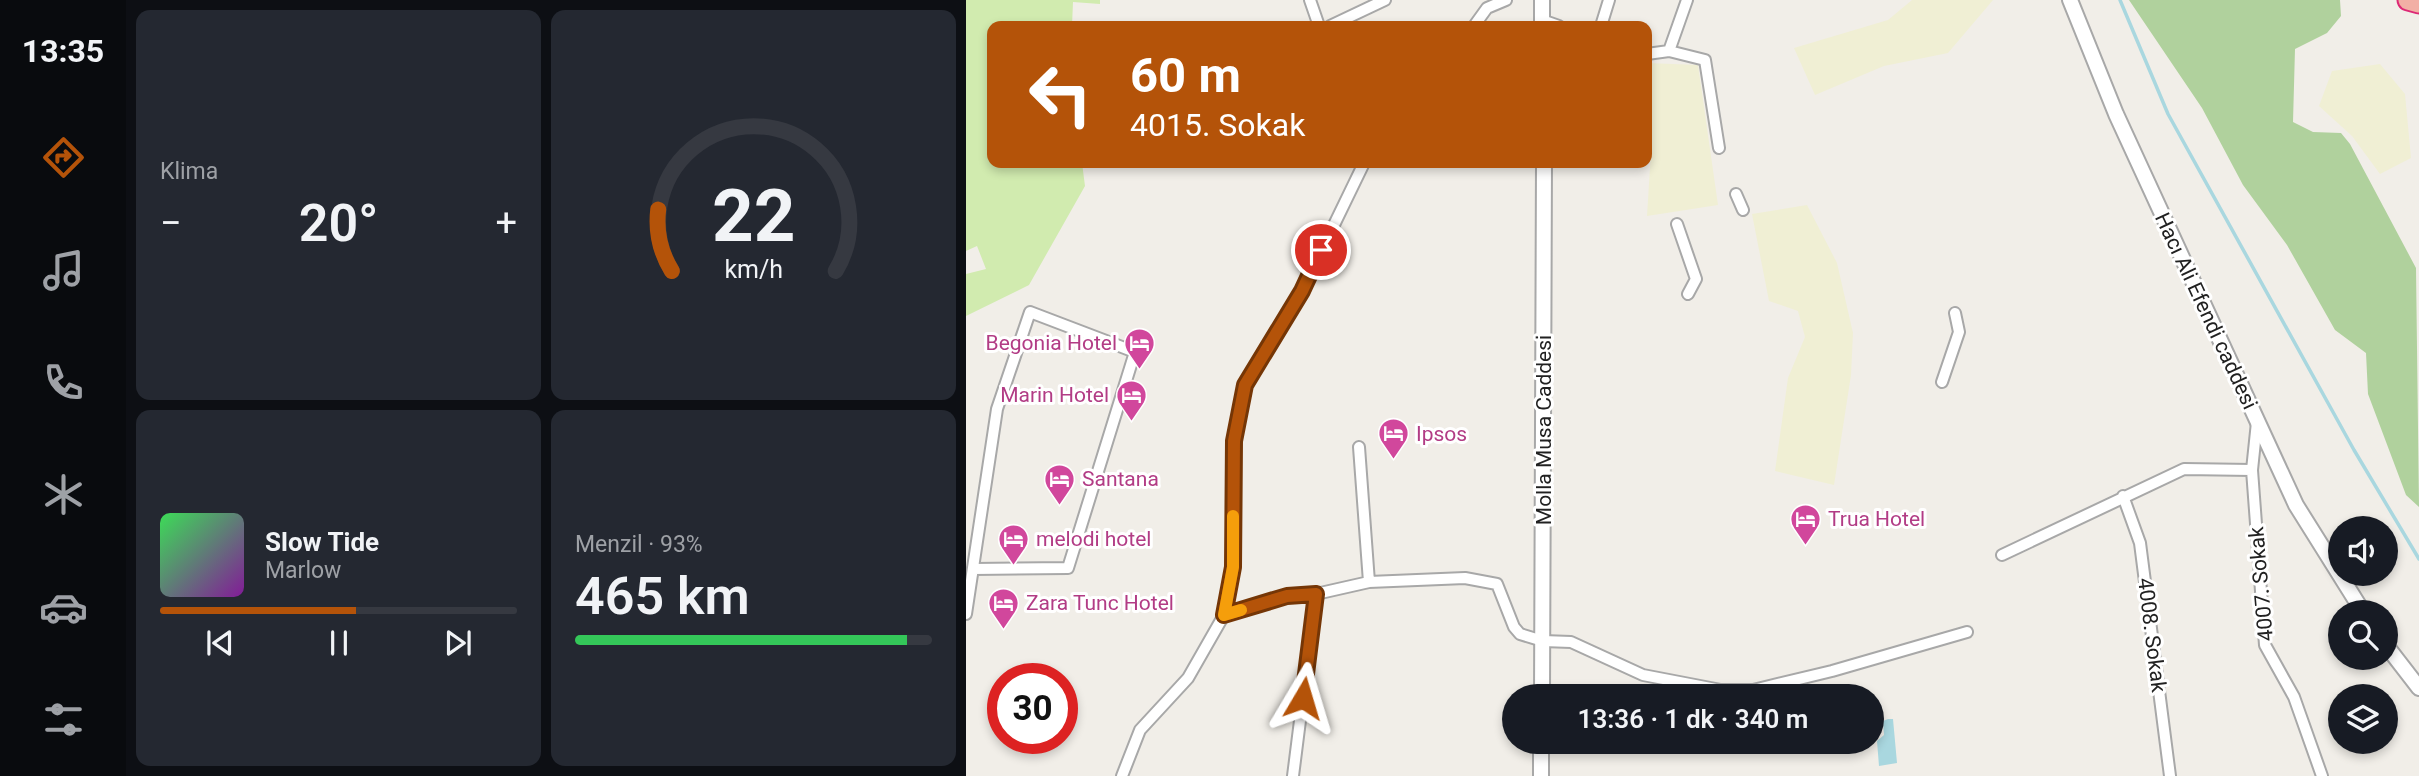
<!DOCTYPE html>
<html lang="tr">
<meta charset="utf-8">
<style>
body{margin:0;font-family:Roboto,sans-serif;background:#242831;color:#f1f3f6;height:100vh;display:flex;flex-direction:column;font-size:26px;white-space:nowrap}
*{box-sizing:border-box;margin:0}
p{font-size:23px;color:#9ea1a6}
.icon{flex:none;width:38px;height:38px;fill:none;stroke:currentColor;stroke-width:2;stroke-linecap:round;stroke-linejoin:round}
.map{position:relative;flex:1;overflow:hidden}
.sheet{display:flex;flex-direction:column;gap:10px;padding:10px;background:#0d0f14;width:840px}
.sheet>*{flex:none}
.guide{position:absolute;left:21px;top:21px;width:665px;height:147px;border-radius:14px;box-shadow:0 4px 10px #0003;background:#b45309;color:#fff;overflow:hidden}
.tools{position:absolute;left:1362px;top:516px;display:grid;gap:14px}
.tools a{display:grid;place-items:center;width:70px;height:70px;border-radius:50%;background:#171b24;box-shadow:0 4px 10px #0003;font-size:35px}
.speed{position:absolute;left:21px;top:663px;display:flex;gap:14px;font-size:35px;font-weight:700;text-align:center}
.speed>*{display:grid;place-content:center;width:91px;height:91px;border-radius:50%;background:#171b24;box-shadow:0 4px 10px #0003;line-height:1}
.speed .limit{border:10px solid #d22;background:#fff;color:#111}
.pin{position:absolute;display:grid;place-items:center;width:60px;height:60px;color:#fff;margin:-30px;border:4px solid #fff;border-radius:50%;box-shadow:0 2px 7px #0007}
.me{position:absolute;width:77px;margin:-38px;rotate:7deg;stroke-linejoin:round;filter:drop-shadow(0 0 5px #0008)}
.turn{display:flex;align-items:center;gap:24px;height:147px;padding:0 28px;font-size:32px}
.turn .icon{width:91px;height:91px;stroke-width:2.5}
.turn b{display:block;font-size:49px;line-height:60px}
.big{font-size:52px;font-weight:600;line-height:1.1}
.sheet .card{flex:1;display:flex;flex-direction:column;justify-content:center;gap:10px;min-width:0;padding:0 24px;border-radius:14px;background:#242831}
.sheet .dial{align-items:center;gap:0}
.dial svg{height:182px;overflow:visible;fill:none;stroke:#363941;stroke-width:7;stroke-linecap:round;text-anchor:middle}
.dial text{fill:#f1f3f6;stroke:none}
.song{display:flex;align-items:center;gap:21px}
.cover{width:84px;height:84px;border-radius:10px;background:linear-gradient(135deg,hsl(130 70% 55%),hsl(290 70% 35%))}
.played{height:7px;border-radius:4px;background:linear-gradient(90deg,#b45309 55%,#363941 55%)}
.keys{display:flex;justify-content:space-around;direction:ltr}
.heat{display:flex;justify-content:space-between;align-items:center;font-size:38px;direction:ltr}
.charge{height:10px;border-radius:5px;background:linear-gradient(90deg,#34c759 93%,#363941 0)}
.sheet .tiles{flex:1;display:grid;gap:10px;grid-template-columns:repeat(2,1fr)}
.trip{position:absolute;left:536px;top:684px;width:382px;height:70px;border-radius:35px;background:#171b24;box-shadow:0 4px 10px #0003;font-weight:600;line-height:70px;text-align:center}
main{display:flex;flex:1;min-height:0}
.tabs{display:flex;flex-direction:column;width:126px;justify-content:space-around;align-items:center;background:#090b0e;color:#9ea1a6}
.tabs .icon{width:49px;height:49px}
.tabs .selected{color:#b45309}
.tabs b{font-size:32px;color:#f1f3f6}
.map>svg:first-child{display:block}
.farmland{fill:#f0efd4}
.grass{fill:#d1ebaf}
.forest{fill:#b0d19d}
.water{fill:#a9d7df}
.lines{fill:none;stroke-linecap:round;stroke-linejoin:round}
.stream{stroke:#a9d7df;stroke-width:3.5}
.minor-casing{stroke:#a8a8a8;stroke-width:14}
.tertiary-casing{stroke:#a8a8a8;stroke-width:18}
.trunk-casing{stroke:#dd2875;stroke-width:23}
.minor{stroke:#fff;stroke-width:10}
.tertiary{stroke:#fff;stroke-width:14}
.trunk{stroke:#f2afa5;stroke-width:19}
.route-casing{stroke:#753606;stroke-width:18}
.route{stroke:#b45309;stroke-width:12}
.slow{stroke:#f59e0b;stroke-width:12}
.labels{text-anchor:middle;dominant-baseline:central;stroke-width:6;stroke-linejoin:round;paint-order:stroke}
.street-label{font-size:21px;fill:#212121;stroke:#fff}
.hotel-label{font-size:21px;fill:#b23c85;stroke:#fff;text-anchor:start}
</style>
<main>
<nav class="tabs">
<b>13:35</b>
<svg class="icon selected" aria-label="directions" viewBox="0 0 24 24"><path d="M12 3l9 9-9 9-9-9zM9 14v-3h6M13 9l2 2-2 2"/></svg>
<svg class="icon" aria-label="music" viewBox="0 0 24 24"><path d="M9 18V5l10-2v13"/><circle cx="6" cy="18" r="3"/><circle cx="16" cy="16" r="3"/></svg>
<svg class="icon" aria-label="phone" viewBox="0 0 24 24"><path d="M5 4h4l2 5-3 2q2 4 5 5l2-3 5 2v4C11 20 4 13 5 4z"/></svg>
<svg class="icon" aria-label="climate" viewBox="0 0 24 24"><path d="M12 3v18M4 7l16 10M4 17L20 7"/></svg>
<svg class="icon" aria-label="car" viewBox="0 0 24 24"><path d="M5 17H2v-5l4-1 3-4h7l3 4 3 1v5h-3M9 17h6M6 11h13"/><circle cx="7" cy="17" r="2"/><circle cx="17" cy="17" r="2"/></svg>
<svg class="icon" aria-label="filters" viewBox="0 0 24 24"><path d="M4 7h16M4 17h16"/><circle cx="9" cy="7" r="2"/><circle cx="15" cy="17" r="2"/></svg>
</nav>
<section class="sheet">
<div class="tiles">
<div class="card"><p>Klima</p>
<div class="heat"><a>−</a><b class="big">20°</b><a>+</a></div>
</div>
<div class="card dial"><svg viewBox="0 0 100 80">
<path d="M14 69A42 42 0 1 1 86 69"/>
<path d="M14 69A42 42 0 0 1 8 42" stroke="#b45309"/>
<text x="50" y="56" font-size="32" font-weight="700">22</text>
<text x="50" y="72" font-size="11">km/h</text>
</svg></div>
<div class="card">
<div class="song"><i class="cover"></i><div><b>Slow Tide</b><p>Marlow</p></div></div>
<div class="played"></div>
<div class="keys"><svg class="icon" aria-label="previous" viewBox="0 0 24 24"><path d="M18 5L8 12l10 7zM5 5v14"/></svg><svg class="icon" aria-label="pause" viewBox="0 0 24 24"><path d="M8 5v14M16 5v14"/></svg><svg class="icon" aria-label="next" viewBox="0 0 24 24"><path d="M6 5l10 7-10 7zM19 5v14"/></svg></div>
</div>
<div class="card"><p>Menzil · 93%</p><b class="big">465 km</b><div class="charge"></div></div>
</div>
</section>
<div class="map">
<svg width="1453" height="776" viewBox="0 0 1453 776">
<rect width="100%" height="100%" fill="#f1eee8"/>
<path class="farmland" d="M946 0H1027L982 53 918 66 849 95 828 48 922 20Z
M681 63 732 65 752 205 681 216 685 151 681 138Z
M1414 64 1439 94 1445 158 1414 174 1386 136 1353 106 1366 71Z
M841 205 871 263 887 333 885 375 868 485 809 471 822 378 839 337 832 311 803 301 786 214Z"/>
<path class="grass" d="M0 0H134V4L107 2 106 26H26V163H116L119 186 63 285 0 316V274L20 269 11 246 0 251Z"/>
<path class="forest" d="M1163 0H1374L1375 16 1361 33 1329 49 1327 122 1347 132 1375 133 1384 144 1450 268 1453 507 1440 495 1402 394 1400 353 1369 330 1321 245 1277 185 1236 108Z"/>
<path class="water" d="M922 719H927L931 763 913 766 911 741 918 735 917 721Z"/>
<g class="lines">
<path class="stream" d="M1154 0 1202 114 1388 450 1453 559"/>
<defs>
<path id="minor" d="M344 0 353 26
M576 20 593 26
M364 26 419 0
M508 26 521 8 540 0
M635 26 643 0
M703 51 739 60 753 148
M681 54 703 51 721 0
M770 194 777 210
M711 224 730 279 722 294
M976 382 993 332 989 313
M1291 422 1286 470 1299 645 1328 697 1356 776
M393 447 403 582
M1157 496 1174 543 1204 776
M1036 555 1218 469 1286 470
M0 614 31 409 64 312 169 352 102 568 7 569
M258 615 321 596 350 594 403 582 499 578 531 584 548 627 554 634 577 641 605 642 677 675 755 690H787L866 671 1001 632
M156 776 174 730 222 678 258 615 267 567 268 441 279 385 336 291 398 163
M327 776 350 594"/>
<path id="tertiary" d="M576 0V26
M1104 0 1150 114 1330 505 1397 612
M1419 644 1453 688
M576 696 578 163
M575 776V742"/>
<path id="trunk" d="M1442 0 1453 3"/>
</defs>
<use href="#minor" class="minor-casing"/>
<use href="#tertiary" class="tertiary-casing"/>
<use href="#trunk" class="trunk-casing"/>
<use href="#minor" class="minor"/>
<use href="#tertiary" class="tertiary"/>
<use href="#trunk" class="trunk"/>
</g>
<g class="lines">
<defs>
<path id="route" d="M337 698 350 594 321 596 258 615 267 567 268 441 279 385 336 291 355 250"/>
</defs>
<use href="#route" class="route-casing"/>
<use href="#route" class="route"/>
<path class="slow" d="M267 516V567L258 615 275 610"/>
</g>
<defs>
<symbol id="hotel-pin" viewBox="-11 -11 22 30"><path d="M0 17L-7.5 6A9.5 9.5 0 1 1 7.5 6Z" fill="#d1479c" stroke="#fff"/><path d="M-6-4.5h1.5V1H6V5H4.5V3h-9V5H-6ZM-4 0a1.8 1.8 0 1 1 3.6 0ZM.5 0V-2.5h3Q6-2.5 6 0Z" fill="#fff"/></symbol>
</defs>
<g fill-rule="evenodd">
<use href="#hotel-pin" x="156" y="326" width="35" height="47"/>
<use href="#hotel-pin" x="148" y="378" width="35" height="47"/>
<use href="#hotel-pin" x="410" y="416" width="35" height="47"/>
<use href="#hotel-pin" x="76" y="462" width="35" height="47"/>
<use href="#hotel-pin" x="822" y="502" width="35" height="47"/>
<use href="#hotel-pin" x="30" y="522" width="35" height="47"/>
<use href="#hotel-pin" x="20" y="586" width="35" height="47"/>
</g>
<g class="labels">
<g class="street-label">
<text transform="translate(1240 311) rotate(65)">Hacı Ali Efendi caddesi</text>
<text transform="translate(578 430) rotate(-90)">Molla Musa Caddesi</text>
<text transform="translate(1295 584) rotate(-95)">4007. Sokak</text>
<text transform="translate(1186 635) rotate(83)">4008. Sokak</text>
</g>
<g class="hotel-label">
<text x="151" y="343" text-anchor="end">Begonia Hotel</text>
<text x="143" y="395" text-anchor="end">Marin Hotel</text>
<text x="450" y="434">Ipsos</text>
<text x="116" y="479">Santana</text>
<text x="862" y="519">Trua Hotel</text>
<text x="70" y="539">melodi hotel</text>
<text x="60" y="603">Zara Tunc Hotel</text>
</g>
</g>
</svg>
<div class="tools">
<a><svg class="icon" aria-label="sound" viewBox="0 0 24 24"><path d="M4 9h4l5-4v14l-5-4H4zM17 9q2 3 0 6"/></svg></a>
<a><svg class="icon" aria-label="search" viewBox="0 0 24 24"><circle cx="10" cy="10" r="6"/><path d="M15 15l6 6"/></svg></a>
<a><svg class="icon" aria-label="layers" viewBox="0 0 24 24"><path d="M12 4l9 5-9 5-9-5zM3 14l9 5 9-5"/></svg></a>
</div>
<div class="speed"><div class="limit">30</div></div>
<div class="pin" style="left:355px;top:250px;background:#d93025"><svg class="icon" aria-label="arrive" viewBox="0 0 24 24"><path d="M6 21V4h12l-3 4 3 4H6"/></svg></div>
<svg class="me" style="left:337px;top:698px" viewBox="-20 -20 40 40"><path d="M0-17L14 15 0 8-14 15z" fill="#b45309" stroke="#fff" stroke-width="4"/></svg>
<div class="trip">13:36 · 1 dk · 340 m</div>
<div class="guide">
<div class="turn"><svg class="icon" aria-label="left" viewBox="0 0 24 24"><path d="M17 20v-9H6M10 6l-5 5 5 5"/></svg><div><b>60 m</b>4015. Sokak</div></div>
</div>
</div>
</main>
